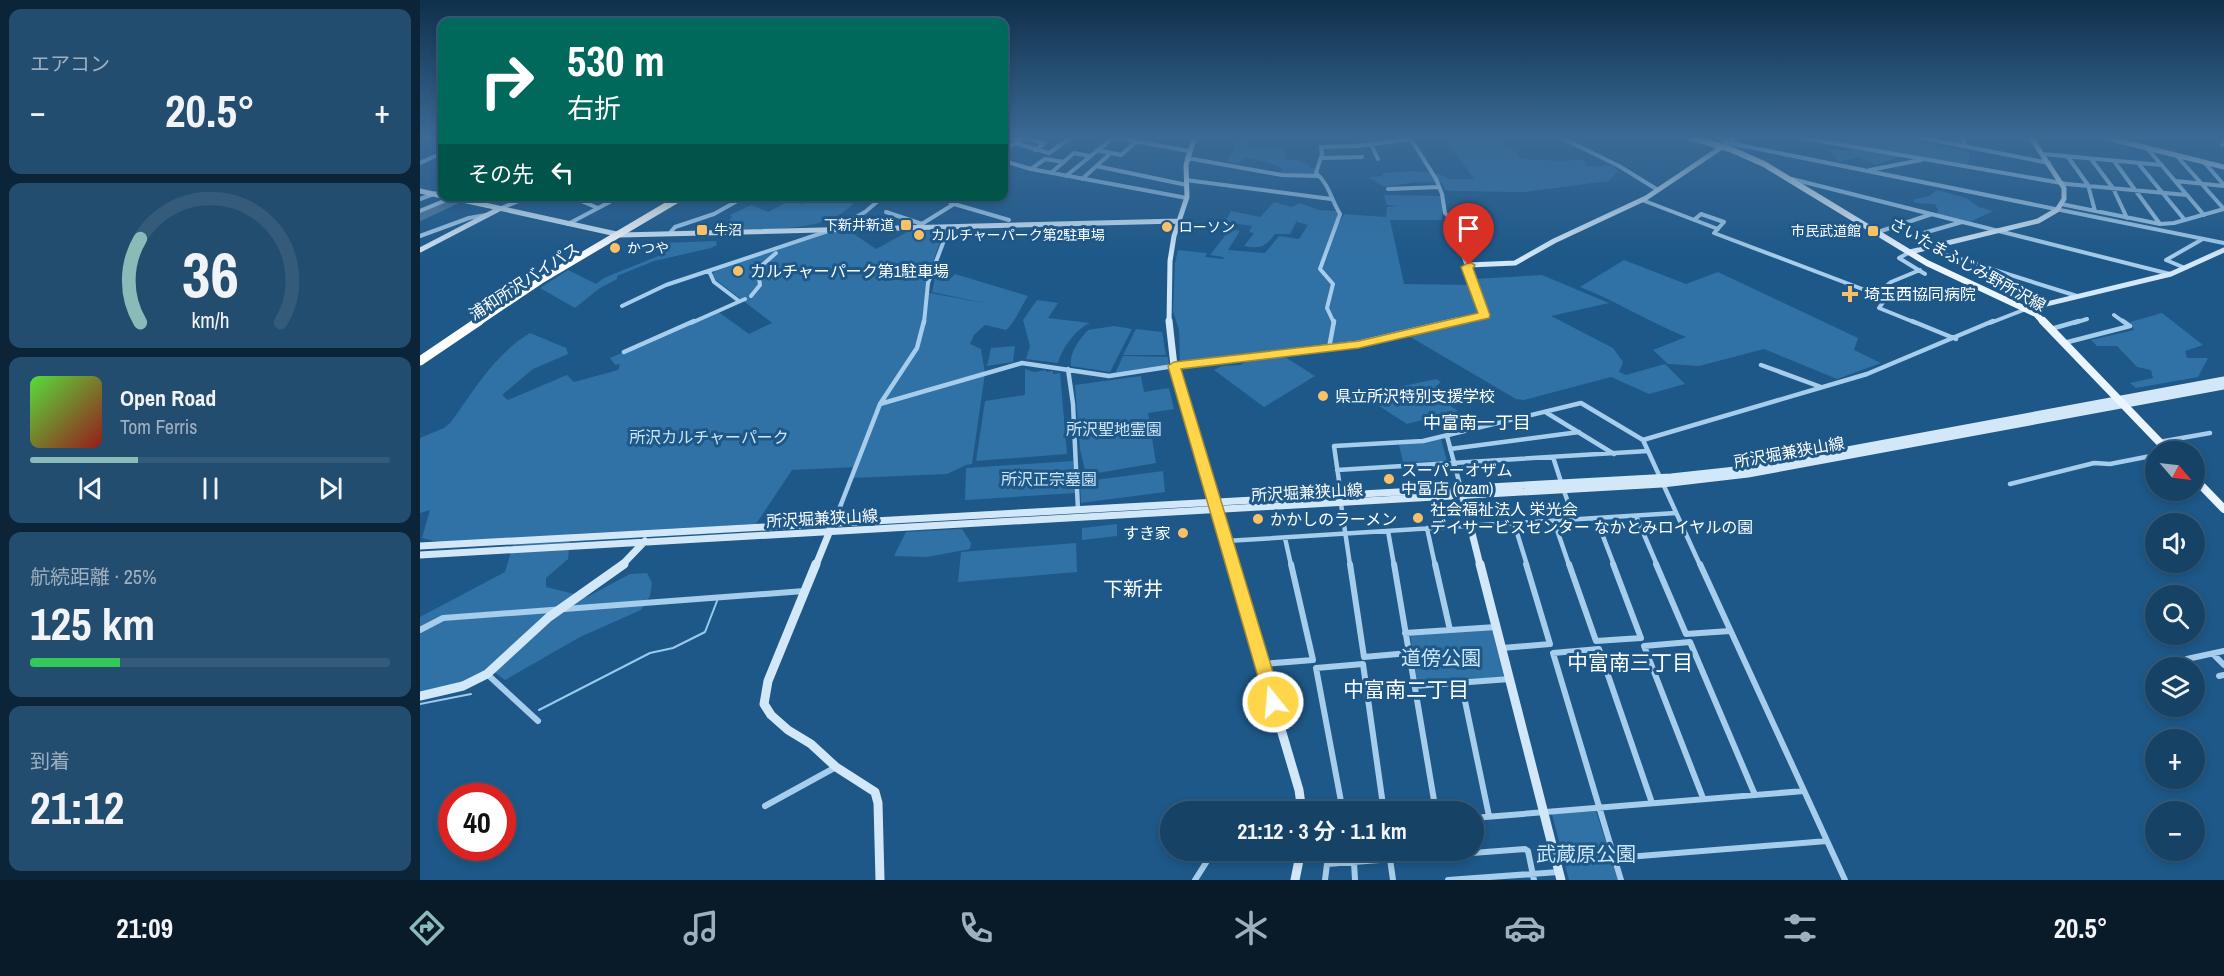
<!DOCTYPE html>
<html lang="ja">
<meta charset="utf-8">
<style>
body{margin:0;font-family:"Archivo Narrow","Noto Sans JP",sans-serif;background:#234d6f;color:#f1f3f6;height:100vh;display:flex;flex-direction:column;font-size:22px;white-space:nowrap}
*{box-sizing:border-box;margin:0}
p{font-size:20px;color:#9eb0bf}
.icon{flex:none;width:33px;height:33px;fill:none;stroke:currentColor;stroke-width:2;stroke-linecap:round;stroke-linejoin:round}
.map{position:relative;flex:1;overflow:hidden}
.panel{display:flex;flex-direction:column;gap:9px;padding:9px;background:#0c2438;width:420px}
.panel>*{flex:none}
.top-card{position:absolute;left:18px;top:18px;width:570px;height:183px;border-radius:12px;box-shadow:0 3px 9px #0003,0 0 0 2px #355b7a;background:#00695c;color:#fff;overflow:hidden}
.needle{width:39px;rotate:118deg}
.controls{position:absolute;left:1725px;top:441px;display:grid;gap:12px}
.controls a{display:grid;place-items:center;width:60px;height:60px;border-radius:50%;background:#164266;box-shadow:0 3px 9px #0003,0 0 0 2px #355b7a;font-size:30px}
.speed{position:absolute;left:18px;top:783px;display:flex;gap:12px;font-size:30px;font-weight:700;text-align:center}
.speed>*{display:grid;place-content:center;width:78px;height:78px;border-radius:50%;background:#164266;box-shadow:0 3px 9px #0003,0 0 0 2px #355b7a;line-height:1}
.speed .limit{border:9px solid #d22;background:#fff;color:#111}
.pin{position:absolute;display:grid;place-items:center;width:51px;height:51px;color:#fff;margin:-62px -26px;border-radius:50% 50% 50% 0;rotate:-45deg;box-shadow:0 0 6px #0007}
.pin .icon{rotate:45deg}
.me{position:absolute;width:66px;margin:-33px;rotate:343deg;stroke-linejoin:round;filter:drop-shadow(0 0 4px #0008)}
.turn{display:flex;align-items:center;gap:21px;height:126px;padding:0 30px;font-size:27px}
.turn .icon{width:78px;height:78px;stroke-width:2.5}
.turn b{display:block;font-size:42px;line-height:51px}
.then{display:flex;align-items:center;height:57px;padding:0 30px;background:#0003;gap:12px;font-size:22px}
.big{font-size:45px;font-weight:700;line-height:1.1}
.panel .card{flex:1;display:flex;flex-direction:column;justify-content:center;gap:9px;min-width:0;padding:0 21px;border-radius:12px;background:#234d6f}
.panel .dial{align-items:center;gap:0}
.dial svg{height:156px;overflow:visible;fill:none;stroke:#355b7a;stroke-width:7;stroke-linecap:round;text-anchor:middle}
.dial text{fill:#f1f3f6;stroke:none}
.song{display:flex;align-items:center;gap:18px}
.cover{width:72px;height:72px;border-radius:9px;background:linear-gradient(135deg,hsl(110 70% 55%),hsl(0 70% 35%))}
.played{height:6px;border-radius:3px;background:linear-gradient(90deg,#8bbbb9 30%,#355b7a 30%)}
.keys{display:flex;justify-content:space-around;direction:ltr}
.heat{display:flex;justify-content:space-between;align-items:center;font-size:33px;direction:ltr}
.charge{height:9px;border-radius:4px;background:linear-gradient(90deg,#34c759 25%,#355b7a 0)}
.trip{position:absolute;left:740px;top:801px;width:324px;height:60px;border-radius:30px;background:#164266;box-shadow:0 3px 9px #0003,0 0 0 2px #355b7a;font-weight:700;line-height:60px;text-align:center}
.dock{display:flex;height:96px;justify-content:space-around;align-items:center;background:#091a29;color:#9eb0bf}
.dock .icon{width:42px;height:42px}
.dock .current{color:#8bbbb9}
.dock b{font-size:27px;color:#f1f3f6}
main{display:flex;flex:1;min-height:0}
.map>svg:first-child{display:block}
.green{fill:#3072a6}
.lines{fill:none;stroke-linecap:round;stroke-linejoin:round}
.stream{stroke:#9acaed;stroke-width:2}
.river{stroke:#4f799c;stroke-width:8}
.street-far2{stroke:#a6cdeb;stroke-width:4}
.street-far1{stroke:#a6cdeb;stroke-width:4.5}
.street{stroke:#a6cdeb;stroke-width:6}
.secondary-far2{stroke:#d2e7f8;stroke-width:5}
.secondary-far1{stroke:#d2e7f8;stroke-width:7}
.secondary{stroke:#d2e7f8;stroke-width:9}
.primary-far1{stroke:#ebf5ff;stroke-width:6}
.primary{stroke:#ebf5ff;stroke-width:8}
.highway-far1{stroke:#fff;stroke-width:7}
.highway{stroke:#fff;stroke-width:9}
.route{fill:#ffd54a;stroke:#a68a30;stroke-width:1.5}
.poi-dot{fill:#fbbf65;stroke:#1d5888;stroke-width:2}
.labels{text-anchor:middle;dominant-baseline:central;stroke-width:6;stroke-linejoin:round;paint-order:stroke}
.far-poi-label{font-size:14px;fill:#fff;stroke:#1d5888;text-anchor:start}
.street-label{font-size:16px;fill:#fff;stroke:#1d5888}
.poi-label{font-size:16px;fill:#fff;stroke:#1d5888;text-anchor:start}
.park-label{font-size:16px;fill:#cbe5f8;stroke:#1d5888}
.neighbourhood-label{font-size:18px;fill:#fff;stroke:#1d5888}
.quarter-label{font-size:20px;fill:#fff;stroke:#1d5888}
.near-park-label{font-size:20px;fill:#cbe5f8;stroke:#1d5888}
.near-neighbourhood-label{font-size:21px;fill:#fff;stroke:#1d5888}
</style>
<main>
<section class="panel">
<div class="card"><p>エアコン</p>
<div class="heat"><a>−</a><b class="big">20.5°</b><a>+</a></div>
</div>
<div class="card dial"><svg viewBox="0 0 100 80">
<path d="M14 69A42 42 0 1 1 86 69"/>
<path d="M14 69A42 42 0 0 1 14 26" stroke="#8bbbb9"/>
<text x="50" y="56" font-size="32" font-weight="700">36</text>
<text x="50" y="72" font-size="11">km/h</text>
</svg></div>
<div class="card">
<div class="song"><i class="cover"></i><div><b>Open Road</b><p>Tom Ferris</p></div></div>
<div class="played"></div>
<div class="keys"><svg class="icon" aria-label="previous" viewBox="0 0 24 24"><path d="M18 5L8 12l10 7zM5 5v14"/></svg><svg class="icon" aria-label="pause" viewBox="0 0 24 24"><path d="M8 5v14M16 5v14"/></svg><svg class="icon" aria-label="next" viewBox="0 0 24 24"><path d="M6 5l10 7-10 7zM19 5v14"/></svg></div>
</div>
<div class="card"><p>航続距離 · 25%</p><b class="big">125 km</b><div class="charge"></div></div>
<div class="card"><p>到着</p><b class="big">21:12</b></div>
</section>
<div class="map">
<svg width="1804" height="880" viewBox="0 0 1804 880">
<rect width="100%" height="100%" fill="#1d5888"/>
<path class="green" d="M820 136 824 137 827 145 831 146 860 147 866 153 865 159 877 160 889 165 890 168H897L899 173 897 175 861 173 862 168 847 162 825 158 818 164 807 162Z
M1023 136C1057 136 1078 128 1101 159L1144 161 1163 159 1167 167 1192 165 1198 171 1189 181 1104 192 1033 191 1025 190 1022 183 996 182 964 187 948 177 961 176 964 173 993 171 1019 174 1029 179H1054Z
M1417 136 1439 138 1442 136H1470L1550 152 1548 166 1484 155 1456 165 1438 157 1419 162 1410 150 1430 151 1431 145 1415 142Z
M1517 190 1546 198 1559 207 1573 211 1550 222 1517 214 1518 210 1515 204 1496 203 1493 200 1509 196Z
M964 195 1023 196 1022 220H970L984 284 1056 285 1054 279 1122 275 1189 303 1131 316 1193 348 1203 362 1199 372 1206 375 1245 364 1265 384 1229 394 1191 377 1104 400 1096 399 987 335 944 343 760 363 759 330 753 311 755 263 758 250 787 253 785 257 804 259 803 257 790 255 810 229 820 231 808 250 845 253 859 236 879 239 888 225 877 222V220L870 234H855C845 247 841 249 824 246L834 233 829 232 832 226 805 222 811 211 840 217 854 202 872 207 880 203 899 210 916 211 919 223 924 214 966 217 967 207 978 206 967 205Z
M400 197H438C414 236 341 228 301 229L312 217 310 215 331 205 348 212 369 201 383 204Z
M524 230 510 271 505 292 569 304 512 292 515 278 528 281 535 274 608 296C600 308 596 321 586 330L565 325 554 335 550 344 561 349 565 373 552 464 546 465 527 474 431 478 435 467 372 470 336 524 151 534 148 559 126 578V587L167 597 210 574 227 573 232 583 230 596 221 610 160 637 85 680 70 669 53 679 0 693V617L85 572 94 542H18L2 538 10 510 0 513V438L24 428 31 422C54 390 75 354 110 333L146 348 148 354 113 369 82 395 88 400 147 375 154 382 198 370 200 364 195 365 190 358 297 311 329 334 352 323 296 280 292 274 297 269 409 232H431L456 249 489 231Z
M296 241 297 245 291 248 234 261 197 276V279L180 288 155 308 120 288 148 270 176 284 184 278 243 254 237 245 242 243Z
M1204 260 1266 284 1298 272 1438 338 1434 350 1461 363 1417 379 1344 349 1279 366 1248 364 1233 350 1266 337C1229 322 1196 301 1160 287Z
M617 300 638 303 628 318 670 323C656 329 642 348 638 363L606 359 610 346 603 320Z
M1742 313 1783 345 1765 351 1767 358H1788L1778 377 1716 388 1710 383 1733 378 1731 370 1717 367 1697 346H1677L1671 340 1714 330 1710 322Z
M694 326 712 329 690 372 651 366C649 353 659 340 668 330Z
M716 329 742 332 746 355H703Z
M595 346 593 362 567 366 571 348Z
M862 355 895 376 844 407 794 370 802 366 820 365 829 360Z
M703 356 748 357 749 366 695 374Z
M605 369 614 372 626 370V372L633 371V374L640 373 647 454 556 461 565 401 605 395Z
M721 376 724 392 749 388 754 409 728 413 736 463 666 475 660 449 655 385Z
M1016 379 1021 382 1015 387 1035 399 1029 405 1038 411 987 424 942 395Z
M1021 439 1027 461 983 462 979 445Z
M653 461 655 493 545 500 546 468Z
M743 471 745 492 661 503 660 482Z
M697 524V536L662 540V528Z
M542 529 551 543 550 549 507 557 474 556 486 532Z
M656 543 657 572 538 582 541 552Z
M1072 629 1084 677 997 682 990 634Z
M1176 811 1198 880H1149L1132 814Z"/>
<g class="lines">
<path class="stream" d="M0 704 51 694
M119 710 230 653 253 648 285 632 297 601"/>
<path class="river" d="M0 217 45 196"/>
<path class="street-far2" d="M586 136 601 139
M687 136 769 151
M989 136 1016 179 1022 194 1025 213 1042 231 1041 247 1047 267
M1138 136 1199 166 1238 190
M1297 136 1309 143 1804 243
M1372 136 1647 184 1767 195
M1493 136 1629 163
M1541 136 1546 147
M605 137 624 144 615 150
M595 143 629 153 653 136
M951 144 958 159
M1802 145 1804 142
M1302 147 1317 136
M1727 148 1784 215
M584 150 607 136
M677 150 701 155 717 141
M1623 154 1742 165
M1756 155 1804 209
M1648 157 1668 185 1675 211
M767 158 862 175 897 176
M901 158 942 157
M1671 159 1693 188 1707 218
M584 161 611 169 767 198
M1694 161 1740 224
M1784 162 1804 185
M0 163 22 153
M1718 163 1764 219
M676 166 767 185
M611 169 625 159 644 162
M1450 170 1501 160
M631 173 654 153 669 156
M646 176 694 137
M662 179 691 153
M1372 179 1750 274
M766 180 911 199
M1756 181 1804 186
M968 189 1019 187
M149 196 178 208
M518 196 534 204 589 220
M0 199 22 191
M1222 200 1298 229
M1641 204 1740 224 1754 223 1804 209
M79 209 111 196
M0 211 31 198
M466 212 502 224
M1274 220 1281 214 1304 222 1294 233 1466 298 1459 308 1496 323
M148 224 201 196
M497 227 534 204
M414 230 445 212 464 196
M1458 232 1512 214
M249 234 255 227 294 214 326 196
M0 236 49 218 66 215
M1517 245 1500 234 1542 222
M1505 248 1657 296
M1490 252 1479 258 1505 274
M1765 268 1746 260 1781 240
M289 271 294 282 319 301
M1456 295 1471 282 1500 270
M331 296 340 285 338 269 356 253
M202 306 246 285 411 230
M1694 315 1705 323
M271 323 325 299
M504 323 508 283 529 227
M914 323 907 308 913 284 900 269 920 214C911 199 909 184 896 173L902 154 901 147 937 146 991 139
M1570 323 1606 309
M1654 323 1667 319"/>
<path class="street-far1" d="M1492 321 1536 339
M1631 329 1659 321
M1644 343 1710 326 1703 321
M909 348 914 321
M204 352 274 321
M1341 365 1401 387
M648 369 653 404 658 510
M460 404 602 363 689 376 754 366
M1127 413 1194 454
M1027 436 1041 489
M1223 440 1447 374 1573 321
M1739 442 1790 433
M1030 449 1159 432
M1133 457 1142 485
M917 470 1228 451
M1590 484 1674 463 1690 464 1736 455
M1144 491 1154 519
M921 495 914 446 1003 441 1161 403 1223 440 1280 565
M921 504 930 565
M1216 516 1237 565
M1176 518 1194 565
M1134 521 1149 565
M1094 523 1107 565
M413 525 460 404 497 348 504 321
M1007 528 1015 565
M968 531 974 565
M865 538 871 565
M806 541 1256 513"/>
<path class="street" d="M930 564 944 657 989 653
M974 564 1016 812
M1015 564 1030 630
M1149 564 1176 641 1221 638 1193 564
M1236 564 1266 634 1310 631
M1280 564 1425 880
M0 630 23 618 384 591
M985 633 1076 627
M1082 648 1130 644 1106 564
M1793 654 1804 665
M1767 659 1804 651
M842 664 893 660 871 564
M67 674 118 721
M1799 676 1804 675
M1041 682 1069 816
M995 686 1090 679
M1283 798 1224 646 1270 642 1335 795
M345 806 416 767
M819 812 824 804 838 812
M923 812 896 668 943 664 964 812
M1053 818 1384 791
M1195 858 1407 841
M970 859 973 880
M934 862 935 880
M775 880 794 850
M905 880 907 864 1105 849 1108 851 1114 880
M1028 880 1139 872
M1201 880 1133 653 1179 649 1232 803"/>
<path class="secondary-far2" d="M1679 136 1804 167
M0 191 22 196
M24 196 201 235 759 221
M0 250 79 209
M1490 252 1618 221 1637 210 1644 199V188L1610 136
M1606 309 1751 274 1804 250
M749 323 750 261 754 236 767 197 766 165 775 136
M1031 323 1064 315 1047 267 1049 265 1095 263 1134 241 1226 198 1302 147"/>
<path class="secondary-far1" d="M749 321 754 366 813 565
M754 366 939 344 1037 321
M1042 493 1060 565
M0 546 1251 477 1325 469 1804 380
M0 555 1242 484 1328 474 1804 386
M202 565 225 541
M396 565 411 528"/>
<path class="secondary" d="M396 564 348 681 344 704 351 715 368 730 391 744 416 767 455 792 458 803 460 880
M812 564 879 790 882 812
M1060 564 1141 880
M0 696 43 686 67 674 129 617 204 564
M875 880 881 850"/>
<path class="primary-far1" d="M1265 136 1310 149 1344 164 1507 263 1616 314 1624 323"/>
<path class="primary" d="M1623 321 1749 452
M1774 478 1804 509"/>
<path class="highway-far1" d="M57 323 121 280 263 196"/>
<path class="highway" d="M0 361 59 321"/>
</g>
<linearGradient id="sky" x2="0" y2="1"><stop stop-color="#10304b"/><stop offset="0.53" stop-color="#3a6a96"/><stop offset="1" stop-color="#3a6a96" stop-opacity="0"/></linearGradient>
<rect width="1804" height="259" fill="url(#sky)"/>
<path class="route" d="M1049 262 1055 265 1053 268 1070 315 1069 318 939 348 761 369 862 702 859 708 853 710 847 708 748 366 754 362 939 341 1058 313 1041 267Z"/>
<g class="poi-dot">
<rect x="480" y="219" width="12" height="12" rx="3"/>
<circle cx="747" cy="227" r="6"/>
<rect x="276" y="224" width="12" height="12" rx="3"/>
<rect x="1447" y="225" width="12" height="12" rx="3"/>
<circle cx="499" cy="235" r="6"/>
<circle cx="195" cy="248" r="6"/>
<circle cx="318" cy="271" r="6"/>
<path d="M1427 285h6v6h6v6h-6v6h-6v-6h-6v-6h6z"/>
<circle cx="903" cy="396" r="6"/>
<circle cx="969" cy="479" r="6"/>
<circle cx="998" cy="518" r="6"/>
<circle cx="838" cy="519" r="6"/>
<circle cx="763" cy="533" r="6"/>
</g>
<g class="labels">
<g class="far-poi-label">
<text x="474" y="225" text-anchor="end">下新井新道</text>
<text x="759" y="227">ローソン</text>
<text x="294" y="230">牛沼</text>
<text x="1441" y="231" text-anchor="end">市民武道館</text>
<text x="511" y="235">カルチャーパーク第2駐車場</text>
<text x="207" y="248">かつや</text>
</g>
<g class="street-label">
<text transform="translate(1548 264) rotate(29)">さいたまふじみ野所沢線</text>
<text transform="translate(104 281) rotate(-33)">浦和所沢バイパス</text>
<text transform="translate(1369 452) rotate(-10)">所沢堀兼狭山線</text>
<text transform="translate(887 492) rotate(-3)">所沢堀兼狭山線</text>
<text transform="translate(402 518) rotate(-3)">所沢堀兼狭山線</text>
</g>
<g class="poi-label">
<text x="330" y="271">カルチャーパーク第1駐車場</text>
<text x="1444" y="294">埼玉西協同病院</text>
<text x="915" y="396">県立所沢特別支援学校</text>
<text x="981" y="470">スーパーオザム<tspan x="981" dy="18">中富店 (ozam)</tspan></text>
<text x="1010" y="509">社会福祉法人 栄光会<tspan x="1010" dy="18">デイサービスセンター なかとみロイヤルの園</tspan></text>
<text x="850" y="519">かかしのラーメン</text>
<text x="751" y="533" text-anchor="end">すき家</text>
</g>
<g class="park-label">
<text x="694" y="429">所沢聖地霊園</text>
<text x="289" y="437">所沢カルチャーパーク</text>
<text x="629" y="479">所沢正宗墓園</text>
</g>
<g class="neighbourhood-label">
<text x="1057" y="422">中富南一丁目</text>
</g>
<g class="quarter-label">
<text x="713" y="588">下新井</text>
</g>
<g class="near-park-label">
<text x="1021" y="657">道傍公園</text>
<text x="1166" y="853">武蔵原公園</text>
</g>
<g class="near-neighbourhood-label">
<text x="1210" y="662">中富南三丁目</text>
<text x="986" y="689">中富南二丁目</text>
</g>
</g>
</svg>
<div class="controls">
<a><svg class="needle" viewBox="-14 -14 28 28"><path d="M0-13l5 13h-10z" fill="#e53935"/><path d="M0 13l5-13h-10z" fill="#9eb0bf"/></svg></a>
<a><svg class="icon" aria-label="sound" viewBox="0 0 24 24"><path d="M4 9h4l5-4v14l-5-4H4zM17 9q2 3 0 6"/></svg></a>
<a><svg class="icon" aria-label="search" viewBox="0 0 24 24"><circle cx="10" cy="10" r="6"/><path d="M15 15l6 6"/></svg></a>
<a><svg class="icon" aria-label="layers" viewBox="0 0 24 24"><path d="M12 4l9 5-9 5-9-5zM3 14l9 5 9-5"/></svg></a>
<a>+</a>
<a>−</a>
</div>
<div class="speed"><div class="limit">40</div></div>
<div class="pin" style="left:1049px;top:265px;background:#d93025"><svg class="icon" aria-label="arrive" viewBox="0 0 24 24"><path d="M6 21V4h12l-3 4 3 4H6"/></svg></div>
<svg class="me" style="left:853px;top:702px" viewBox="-20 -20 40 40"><circle r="17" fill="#ffd54a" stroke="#fff" stroke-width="3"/><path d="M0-11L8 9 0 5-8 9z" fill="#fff"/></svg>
<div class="trip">21:12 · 3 分 · 1.1 km</div>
<div class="top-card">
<div class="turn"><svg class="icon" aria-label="right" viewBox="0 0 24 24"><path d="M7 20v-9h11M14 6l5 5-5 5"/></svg><div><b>530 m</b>右折</div></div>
<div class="then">その先<svg class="icon" aria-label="left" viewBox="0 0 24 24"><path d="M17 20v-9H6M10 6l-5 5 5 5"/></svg></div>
</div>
</div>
</main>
<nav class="dock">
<b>21:09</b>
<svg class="icon current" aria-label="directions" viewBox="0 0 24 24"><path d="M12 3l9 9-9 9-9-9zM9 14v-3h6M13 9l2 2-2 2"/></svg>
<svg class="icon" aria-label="music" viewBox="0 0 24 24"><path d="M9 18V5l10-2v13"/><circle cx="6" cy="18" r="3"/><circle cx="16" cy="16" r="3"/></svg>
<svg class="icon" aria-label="phone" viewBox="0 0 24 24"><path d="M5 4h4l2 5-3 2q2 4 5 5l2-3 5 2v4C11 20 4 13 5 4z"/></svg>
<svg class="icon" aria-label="climate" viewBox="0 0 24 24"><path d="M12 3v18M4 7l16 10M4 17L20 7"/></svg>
<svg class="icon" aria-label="car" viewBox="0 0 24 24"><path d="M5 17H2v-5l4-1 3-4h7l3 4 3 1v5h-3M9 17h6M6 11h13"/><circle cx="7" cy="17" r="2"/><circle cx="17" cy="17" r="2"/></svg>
<svg class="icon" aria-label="filters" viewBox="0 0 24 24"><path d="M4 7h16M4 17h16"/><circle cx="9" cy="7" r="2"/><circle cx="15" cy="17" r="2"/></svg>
<b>20.5°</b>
</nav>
